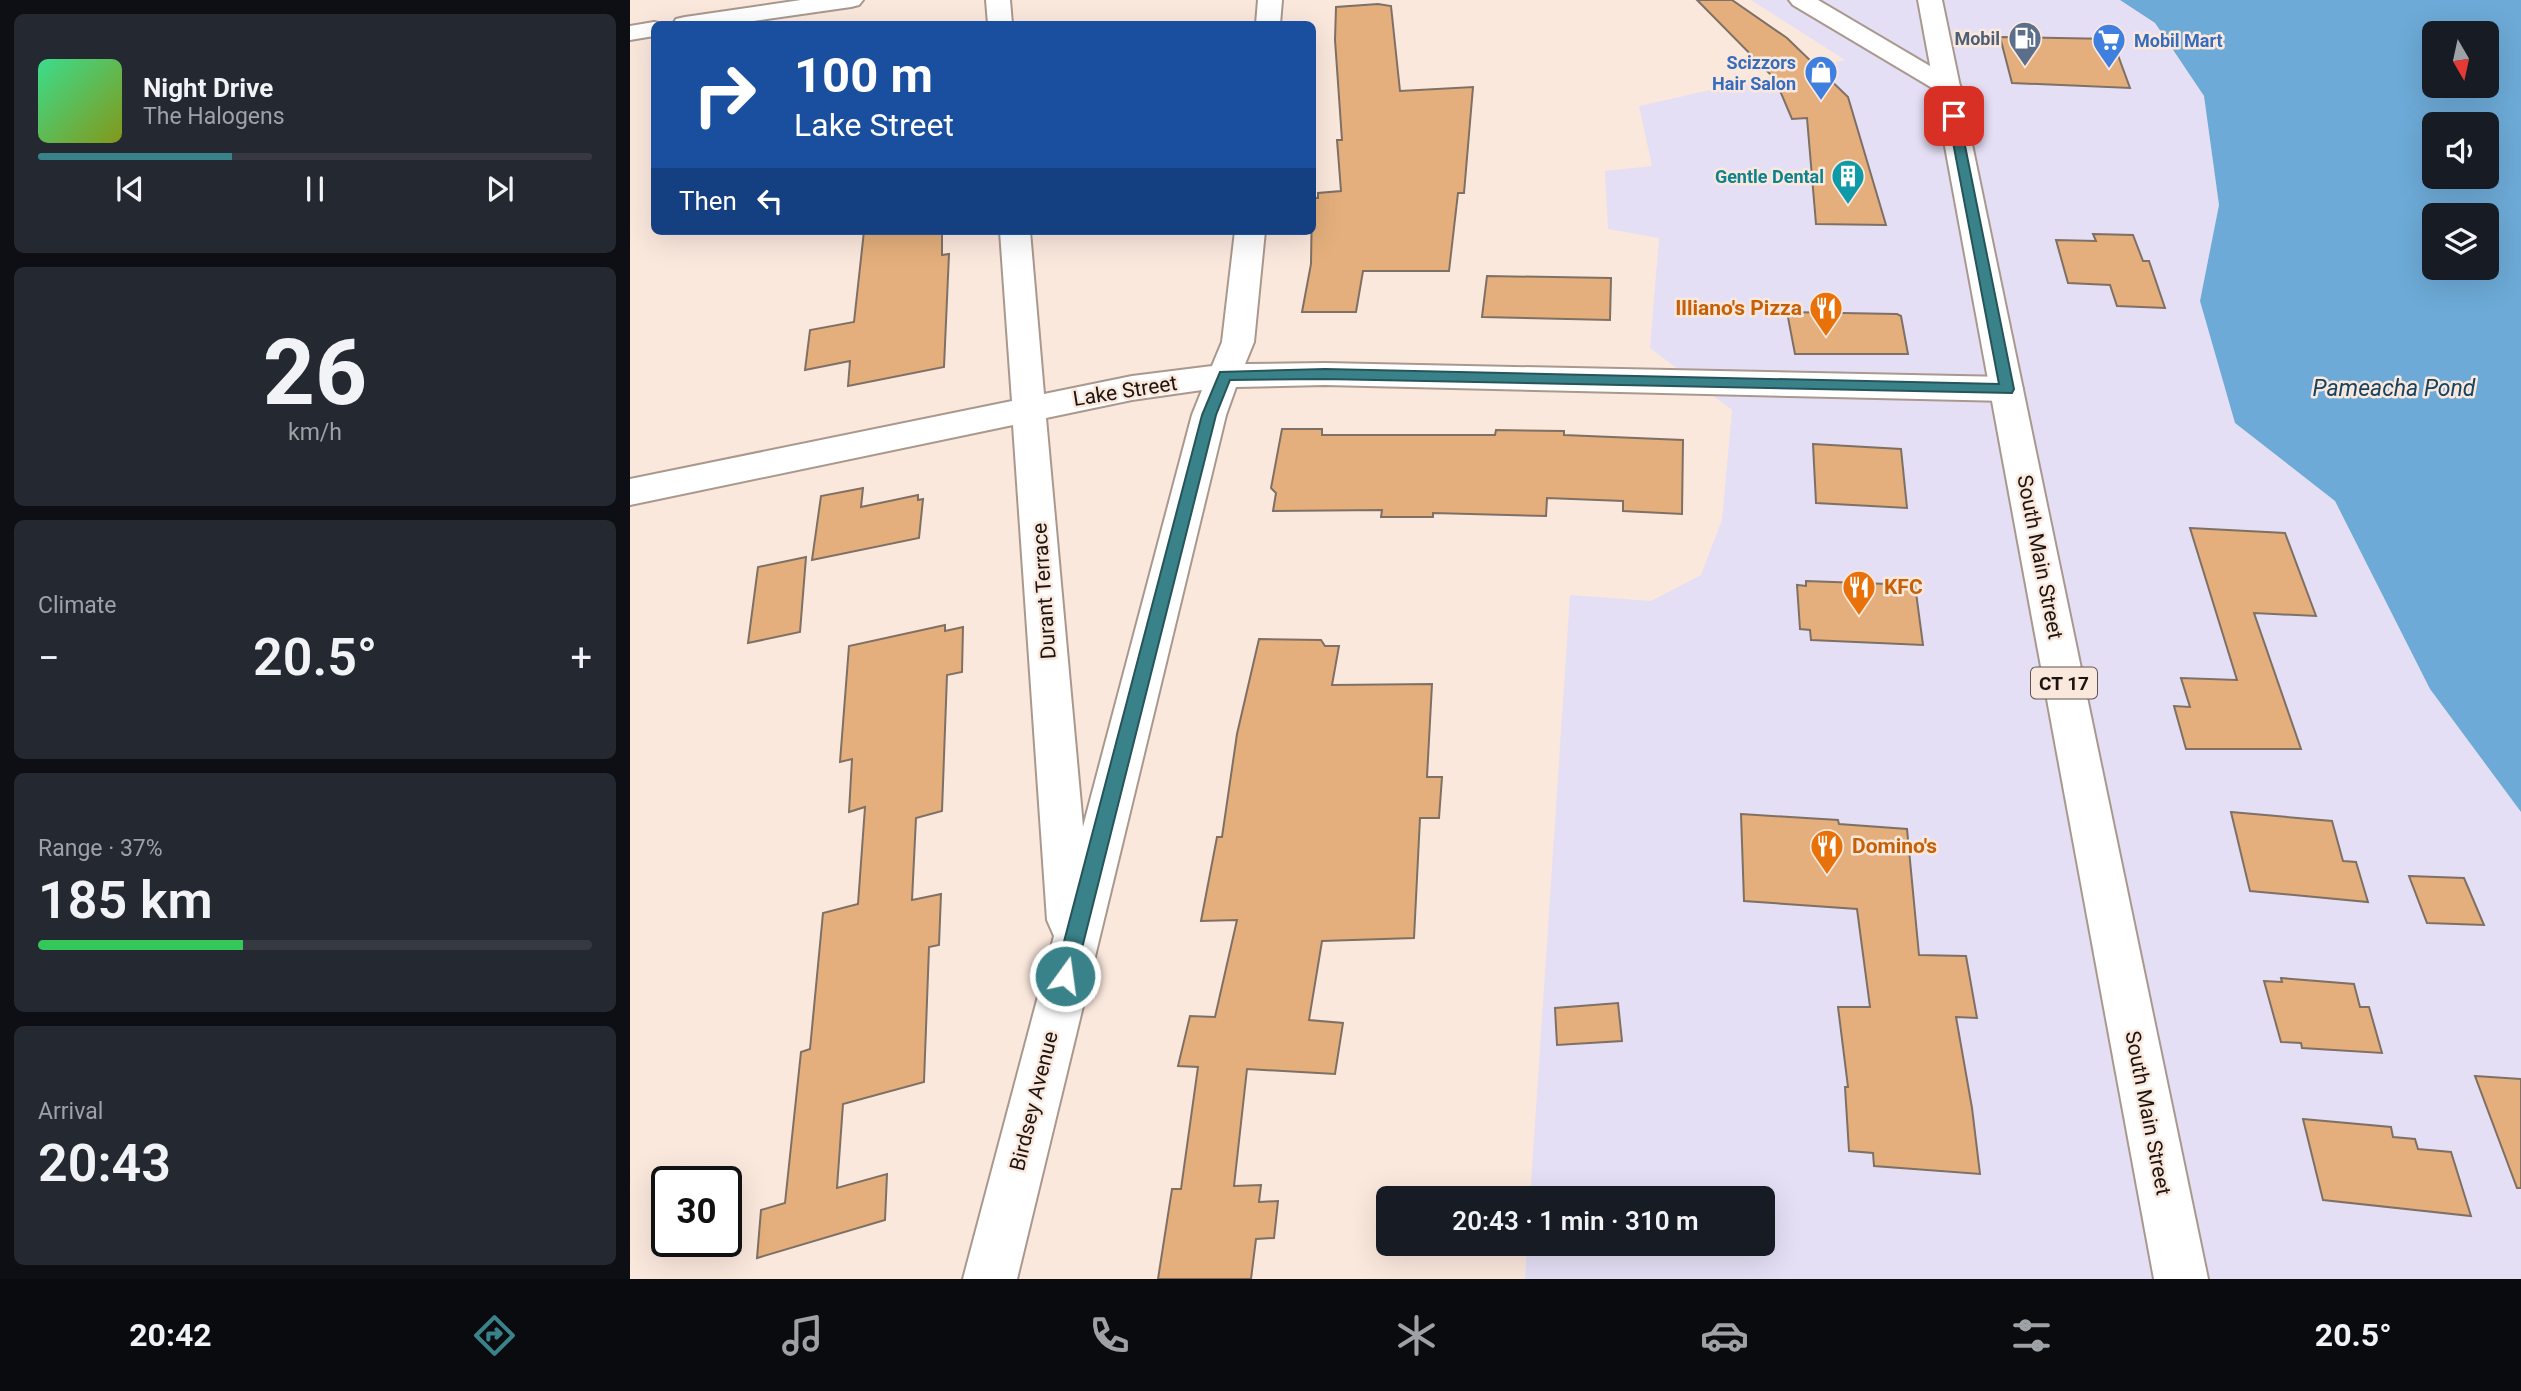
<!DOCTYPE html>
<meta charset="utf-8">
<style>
body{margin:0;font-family:Roboto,sans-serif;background:#242831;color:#f1f3f6;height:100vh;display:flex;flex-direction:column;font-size:26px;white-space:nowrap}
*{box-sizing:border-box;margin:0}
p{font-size:23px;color:#9ea1a6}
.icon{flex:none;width:38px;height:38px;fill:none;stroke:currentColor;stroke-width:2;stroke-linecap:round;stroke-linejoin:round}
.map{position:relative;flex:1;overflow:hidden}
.side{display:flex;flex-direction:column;gap:14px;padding:14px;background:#0d0f14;width:630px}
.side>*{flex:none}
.hud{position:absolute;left:21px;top:21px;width:665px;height:214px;border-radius:10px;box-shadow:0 7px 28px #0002;background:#1a4fa0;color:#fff;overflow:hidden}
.needle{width:46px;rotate:171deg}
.fabs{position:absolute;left:1792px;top:21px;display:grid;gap:14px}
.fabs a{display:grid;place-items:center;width:77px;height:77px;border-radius:10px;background:#171b24;box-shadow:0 7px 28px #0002;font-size:35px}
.speed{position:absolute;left:21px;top:1166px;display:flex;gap:14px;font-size:35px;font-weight:700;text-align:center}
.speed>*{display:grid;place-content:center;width:91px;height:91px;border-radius:50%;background:#171b24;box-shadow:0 7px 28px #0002;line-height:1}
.speed .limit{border:4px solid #111;border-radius:10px;background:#fff;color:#111}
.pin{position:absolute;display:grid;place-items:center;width:60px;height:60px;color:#fff;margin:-30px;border-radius:14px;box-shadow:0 4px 10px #0006}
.me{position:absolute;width:77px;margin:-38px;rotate:14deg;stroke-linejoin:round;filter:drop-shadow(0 0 5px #0008)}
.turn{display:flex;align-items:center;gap:24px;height:147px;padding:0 28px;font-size:32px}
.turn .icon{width:91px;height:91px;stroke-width:2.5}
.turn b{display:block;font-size:49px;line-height:60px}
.then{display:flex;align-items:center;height:66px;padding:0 28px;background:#0003;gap:14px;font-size:26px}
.big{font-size:52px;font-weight:600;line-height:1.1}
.side .tile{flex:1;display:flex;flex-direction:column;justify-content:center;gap:10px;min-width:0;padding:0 24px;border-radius:10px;background:#242831}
.side .dial{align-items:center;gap:0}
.dial b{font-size:91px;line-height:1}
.song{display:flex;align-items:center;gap:21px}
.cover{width:84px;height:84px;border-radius:10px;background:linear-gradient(135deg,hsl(150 70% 55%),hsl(70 70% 35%))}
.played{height:7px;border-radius:4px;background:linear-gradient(90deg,#3a8289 35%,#363941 35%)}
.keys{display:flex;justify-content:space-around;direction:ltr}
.heat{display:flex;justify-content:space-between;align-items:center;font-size:38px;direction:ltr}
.charge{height:10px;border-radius:5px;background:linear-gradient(90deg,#34c759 37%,#363941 0)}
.trip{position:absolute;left:746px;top:1186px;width:399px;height:70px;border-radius:10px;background:#171b24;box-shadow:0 7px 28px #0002;font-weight:600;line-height:70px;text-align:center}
.tabs{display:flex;height:112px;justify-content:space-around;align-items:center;background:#090b0e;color:#9ea1a6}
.tabs .icon{width:49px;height:49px}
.tabs .current{color:#3a8289}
.tabs b{font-size:32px;color:#f1f3f6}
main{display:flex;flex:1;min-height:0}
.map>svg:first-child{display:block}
.commercial{fill:#e4dff5}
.water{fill:#6daad7;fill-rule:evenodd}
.building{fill:#e4af7c;stroke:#7e7064;stroke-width:2}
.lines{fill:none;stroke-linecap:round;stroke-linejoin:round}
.street-casing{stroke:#a9988d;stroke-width:4}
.secondary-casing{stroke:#a9988d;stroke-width:4}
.primary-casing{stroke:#a9988d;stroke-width:4}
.street{fill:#fff;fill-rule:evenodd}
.secondary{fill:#fff;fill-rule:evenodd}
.primary{fill:#fff;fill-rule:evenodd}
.route{fill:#3a8289;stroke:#265459;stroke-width:2}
.labels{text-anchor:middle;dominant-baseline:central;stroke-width:5;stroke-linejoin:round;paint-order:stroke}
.far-service-label{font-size:18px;font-weight:bold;fill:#4e5e75;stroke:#fbe8dd;text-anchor:end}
.far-shop-label{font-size:18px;font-weight:bold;fill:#366cbe;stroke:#fbe8dd;text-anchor:start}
.far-culture-label{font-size:18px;font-weight:bold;fill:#0d838f;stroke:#fbe8dd;text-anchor:end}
.shield{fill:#fbe8dd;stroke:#5e544e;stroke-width:2}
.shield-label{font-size:19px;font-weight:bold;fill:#1b1411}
.food-label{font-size:21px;font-weight:bold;fill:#c56008;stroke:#fbe8dd;text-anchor:start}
.street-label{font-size:21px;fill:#1b1411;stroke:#fbe8dd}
.water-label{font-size:23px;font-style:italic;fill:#154463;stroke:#fbe8dd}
</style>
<main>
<section class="side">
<div class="tile">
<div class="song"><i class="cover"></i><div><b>Night Drive</b><p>The Halogens</p></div></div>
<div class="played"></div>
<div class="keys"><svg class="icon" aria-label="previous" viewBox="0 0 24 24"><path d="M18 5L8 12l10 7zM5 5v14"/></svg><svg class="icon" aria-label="pause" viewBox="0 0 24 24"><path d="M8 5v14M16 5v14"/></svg><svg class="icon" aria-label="next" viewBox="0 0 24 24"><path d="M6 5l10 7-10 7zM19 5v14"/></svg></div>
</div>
<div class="tile dial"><b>26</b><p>km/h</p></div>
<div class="tile"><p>Climate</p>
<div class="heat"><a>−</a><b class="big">20.5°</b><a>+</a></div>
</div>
<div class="tile"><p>Range · 37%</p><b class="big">185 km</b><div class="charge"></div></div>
<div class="tile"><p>Arrival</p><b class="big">20:43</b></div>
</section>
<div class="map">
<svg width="1891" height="1279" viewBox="0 0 1891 1279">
<rect width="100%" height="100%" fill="#fbe8dd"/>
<path class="commercial" d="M1121 0H1490L1524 23 1574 96 1589 205 1570 301 1605 423 1705 501 1800 689 1891 812V1279H895L897 1244H1132V1199H900L940 595 1021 601 1071 575 1092 520 1102 410 1020 348 1029 238 978 229 975 171 1022 166 1009 106 1215 60Z"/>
<path class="water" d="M1490 0H1891V812L1800 689 1705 501 1605 423 1570 301 1589 205 1574 96 1525 23ZM1804 33H1857V86H1804ZM1804 124H1857V177H1804ZM1804 215H1857V268H1804Z"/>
<path class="building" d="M1067 0H1102L1157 38 1218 97 1256 225 1186 224 1177 118 1162 119 1145 79Z
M748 4 761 6 770 91 843 87 834 193H828L819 271H733L726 312H672L681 264 682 198H688V193L711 191 707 140H712L705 40 706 7Z
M1370 37 1482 39 1500 88 1382 83Z
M234 231H312V255L319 254 314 367 218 386 220 361 175 370 180 330 224 322Z
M1463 234 1503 235 1513 261H1519L1535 308 1487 306 1480 285 1438 283 1426 240 1466 241Z
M857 276 981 278 980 320 852 317Z
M1157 312 1267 314 1271 316 1278 354H1165Z
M652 429H692V435H865L866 430 934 431V435L1053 440 1052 514 993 511V501L917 498 916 516 803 513V517H751L752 510 643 511 646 493 641 488Z
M1183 444 1271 449 1277 508 1186 503Z
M233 488 231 507 288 495V500L293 499 289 538 182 560 191 496Z
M1560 528 1655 533 1686 616 1624 613 1671 749H1556L1544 706 1560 707 1551 678 1607 680Z
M176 557 170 632 118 643 128 567Z
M1176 581 1285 585 1293 645 1181 640 1180 630 1170 629 1167 585 1176 586Z
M315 625V631L333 627 332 672 317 675 312 811 286 818 282 900 311 894 309 945 299 947 294 1082 213 1104 207 1188 257 1174 255 1220 127 1258 131 1210 155 1203 171 1052 180 1049 193 913 228 904 235 807 219 812 222 759 210 762 219 646Z
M629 639 691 640 695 646H709L702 685 802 684 797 777H812L809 818H790L784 938 692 941 679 1020 713 1023 705 1074 617 1069 604 1186 631 1185 629 1202 648 1201 644 1238 626 1239 621 1279H528L542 1189H551L568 1067 548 1066 560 1016 585 1017 607 920 571 921 587 837H592L607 734Z
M1601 812 1702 821 1713 861 1726 862 1738 902 1620 891Z
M1111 814 1208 820 1209 824 1277 829 1289 955 1336 956 1347 1018 1326 1017 1342 1108 1350 1174 1244 1166 1243 1153 1219 1151 1215 1087H1218L1208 1007H1240L1227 909 1114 901Z
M1779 876 1834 878 1854 925 1797 923Z
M1651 978 1724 984 1730 1007H1739L1752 1053 1672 1048 1671 1043 1651 1042 1634 981 1652 982Z
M988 1003 992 1041 927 1045 925 1008Z
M1845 1076 1891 1079V1188H1887Z
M1673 1119 1761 1127 1763 1137 1785 1139 1788 1149 1821 1152 1841 1216 1693 1200Z"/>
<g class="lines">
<defs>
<path id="street" d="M171 0H233L229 5 221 7 102 24H43L46 19 55 17Z
M356 0H380L382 24H358Z
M628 0H652L650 24H626Z
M24 22 33 24H24V36L0 40V26Z
M370 231H400L414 394 502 376 582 366 592 342 605 231H635L624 342 615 364 695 363 1377 377 1389 381 1393 389 1389 397 1377 401 695 385 606 387 596 415 387 1279H333L424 936 417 920 383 425 0 505V479L382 401ZM572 390 562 415 453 827 416 418 502 400Z"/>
<path id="secondary" d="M1159 0H1188L1327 82 1331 87 1327 92 1318 95 1309 92 1163 5Z"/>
<path id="primary" d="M1288 0H1312L1578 1279H1524Z"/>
</defs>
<use href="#street" class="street-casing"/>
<use href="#secondary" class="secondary-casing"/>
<use href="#primary" class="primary-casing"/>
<use href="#street" class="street"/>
<use href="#secondary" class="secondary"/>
<use href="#primary" class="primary"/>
</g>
<path class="route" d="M1324 113 1329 116 1384 389 1382 393 695 379 600 380 586 415 445 976 442 983 435 985 428 983 425 976 572 415 590 372 695 369 1369 384 1318 116Z"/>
<defs>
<symbol id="fuel-pin" viewBox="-11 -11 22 30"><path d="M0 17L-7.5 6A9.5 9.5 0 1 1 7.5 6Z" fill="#5c6f8a" stroke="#fbe8dd"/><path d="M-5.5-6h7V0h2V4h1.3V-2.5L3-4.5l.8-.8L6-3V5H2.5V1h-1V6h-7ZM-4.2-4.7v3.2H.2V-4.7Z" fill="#fff"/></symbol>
<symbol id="supermarket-pin" viewBox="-11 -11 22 30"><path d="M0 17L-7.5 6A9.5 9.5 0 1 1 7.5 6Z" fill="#3f7fe0" stroke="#fbe8dd"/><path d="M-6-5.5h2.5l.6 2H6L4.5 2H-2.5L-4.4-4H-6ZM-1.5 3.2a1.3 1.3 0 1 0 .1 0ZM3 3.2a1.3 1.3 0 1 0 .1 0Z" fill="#fff"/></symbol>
<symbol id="shop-pin" viewBox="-11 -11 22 30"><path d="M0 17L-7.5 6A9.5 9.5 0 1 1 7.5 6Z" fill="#3f7fe0" stroke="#fbe8dd"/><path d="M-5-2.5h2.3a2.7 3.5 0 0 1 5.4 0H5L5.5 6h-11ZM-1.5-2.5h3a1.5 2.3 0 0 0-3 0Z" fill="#fff"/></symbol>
<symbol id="building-pin" viewBox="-11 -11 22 30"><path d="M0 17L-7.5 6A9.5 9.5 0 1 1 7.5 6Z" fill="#0f9aa8" stroke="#fbe8dd"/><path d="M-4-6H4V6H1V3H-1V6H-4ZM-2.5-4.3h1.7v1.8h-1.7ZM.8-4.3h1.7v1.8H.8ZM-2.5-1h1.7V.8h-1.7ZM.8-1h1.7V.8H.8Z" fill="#fff"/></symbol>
<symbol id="restaurant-pin" viewBox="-11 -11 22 30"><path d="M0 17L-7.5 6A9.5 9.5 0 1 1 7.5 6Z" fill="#e8710a" stroke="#fbe8dd"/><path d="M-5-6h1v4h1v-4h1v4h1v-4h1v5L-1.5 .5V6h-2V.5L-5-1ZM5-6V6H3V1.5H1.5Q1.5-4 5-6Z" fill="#fff"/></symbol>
</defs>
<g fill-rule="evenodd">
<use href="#fuel-pin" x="1376" y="19" width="38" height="52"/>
<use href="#supermarket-pin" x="1460" y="21" width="38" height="52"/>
<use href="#shop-pin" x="1172" y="53" width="38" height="52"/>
<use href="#building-pin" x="1199" y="157" width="38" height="52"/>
<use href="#restaurant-pin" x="1177" y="289" width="38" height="52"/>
<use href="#restaurant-pin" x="1210" y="568" width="38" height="52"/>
<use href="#restaurant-pin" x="1178" y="827" width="38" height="52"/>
</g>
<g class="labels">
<g class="far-service-label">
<text x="1370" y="38">Mobil</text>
</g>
<g class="far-shop-label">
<text x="1504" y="40">Mobil Mart</text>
<text x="1166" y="62" text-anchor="end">Scizzors<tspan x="1166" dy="21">Hair Salon</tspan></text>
</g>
<g class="far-culture-label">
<text x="1194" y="176">Gentle Dental</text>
</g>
<rect class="shield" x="1401" y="667.5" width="66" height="31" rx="5"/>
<g class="shield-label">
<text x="1434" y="683">CT 17</text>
</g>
<g class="food-label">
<text x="1172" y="308" text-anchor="end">Illiano's Pizza</text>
<text x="1254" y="587">KFC</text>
<text x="1222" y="846">Domino's</text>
</g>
<g class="street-label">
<text transform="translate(495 391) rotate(-9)">Lake Street</text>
<text transform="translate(1410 557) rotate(79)">South Main Street</text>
<text transform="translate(414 591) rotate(-94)">Durant Terrace</text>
<text transform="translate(404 1101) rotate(-76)">Birdsey Avenue</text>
<text transform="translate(1518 1113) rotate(79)">South Main Street</text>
</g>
<g class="water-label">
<text x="1764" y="388">Pameacha Pond</text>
</g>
</g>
</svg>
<div class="fabs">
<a><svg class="needle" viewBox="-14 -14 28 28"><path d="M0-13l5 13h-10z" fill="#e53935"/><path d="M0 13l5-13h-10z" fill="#9ea1a6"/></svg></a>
<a><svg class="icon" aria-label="sound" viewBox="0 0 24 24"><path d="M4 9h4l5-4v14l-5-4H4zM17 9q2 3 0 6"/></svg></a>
<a><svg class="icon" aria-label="layers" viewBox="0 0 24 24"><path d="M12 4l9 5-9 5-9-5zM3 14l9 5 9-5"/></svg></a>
</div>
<div class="speed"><div class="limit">30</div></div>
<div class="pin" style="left:1324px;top:116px;background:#d93025"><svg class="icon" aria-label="arrive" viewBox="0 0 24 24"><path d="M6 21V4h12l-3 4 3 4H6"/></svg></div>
<svg class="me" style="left:435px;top:976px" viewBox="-20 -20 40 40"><circle r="17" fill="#3a8289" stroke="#fff" stroke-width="3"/><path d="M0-11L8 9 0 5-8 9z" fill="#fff"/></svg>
<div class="trip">20:43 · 1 min · 310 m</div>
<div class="hud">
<div class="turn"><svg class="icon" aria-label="right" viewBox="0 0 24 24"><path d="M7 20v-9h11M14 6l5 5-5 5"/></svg><div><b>100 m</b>Lake Street</div></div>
<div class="then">Then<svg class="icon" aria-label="left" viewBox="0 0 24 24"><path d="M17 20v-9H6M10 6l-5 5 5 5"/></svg></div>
</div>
</div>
</main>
<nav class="tabs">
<b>20:42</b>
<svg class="icon current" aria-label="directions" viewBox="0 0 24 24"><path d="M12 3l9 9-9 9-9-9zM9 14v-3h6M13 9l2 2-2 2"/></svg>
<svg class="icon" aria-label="music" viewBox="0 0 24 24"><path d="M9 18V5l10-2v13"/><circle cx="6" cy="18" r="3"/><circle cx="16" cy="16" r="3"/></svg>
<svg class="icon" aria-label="phone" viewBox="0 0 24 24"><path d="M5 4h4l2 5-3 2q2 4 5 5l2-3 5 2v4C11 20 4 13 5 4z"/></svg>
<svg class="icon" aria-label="climate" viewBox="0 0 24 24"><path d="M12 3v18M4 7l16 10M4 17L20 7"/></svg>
<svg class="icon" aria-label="car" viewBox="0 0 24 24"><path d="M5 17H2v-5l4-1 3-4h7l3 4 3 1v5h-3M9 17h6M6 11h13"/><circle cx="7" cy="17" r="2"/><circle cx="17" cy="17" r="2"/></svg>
<svg class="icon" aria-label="filters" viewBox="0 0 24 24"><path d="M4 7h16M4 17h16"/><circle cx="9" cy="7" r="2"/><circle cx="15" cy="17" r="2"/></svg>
<b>20.5°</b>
</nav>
